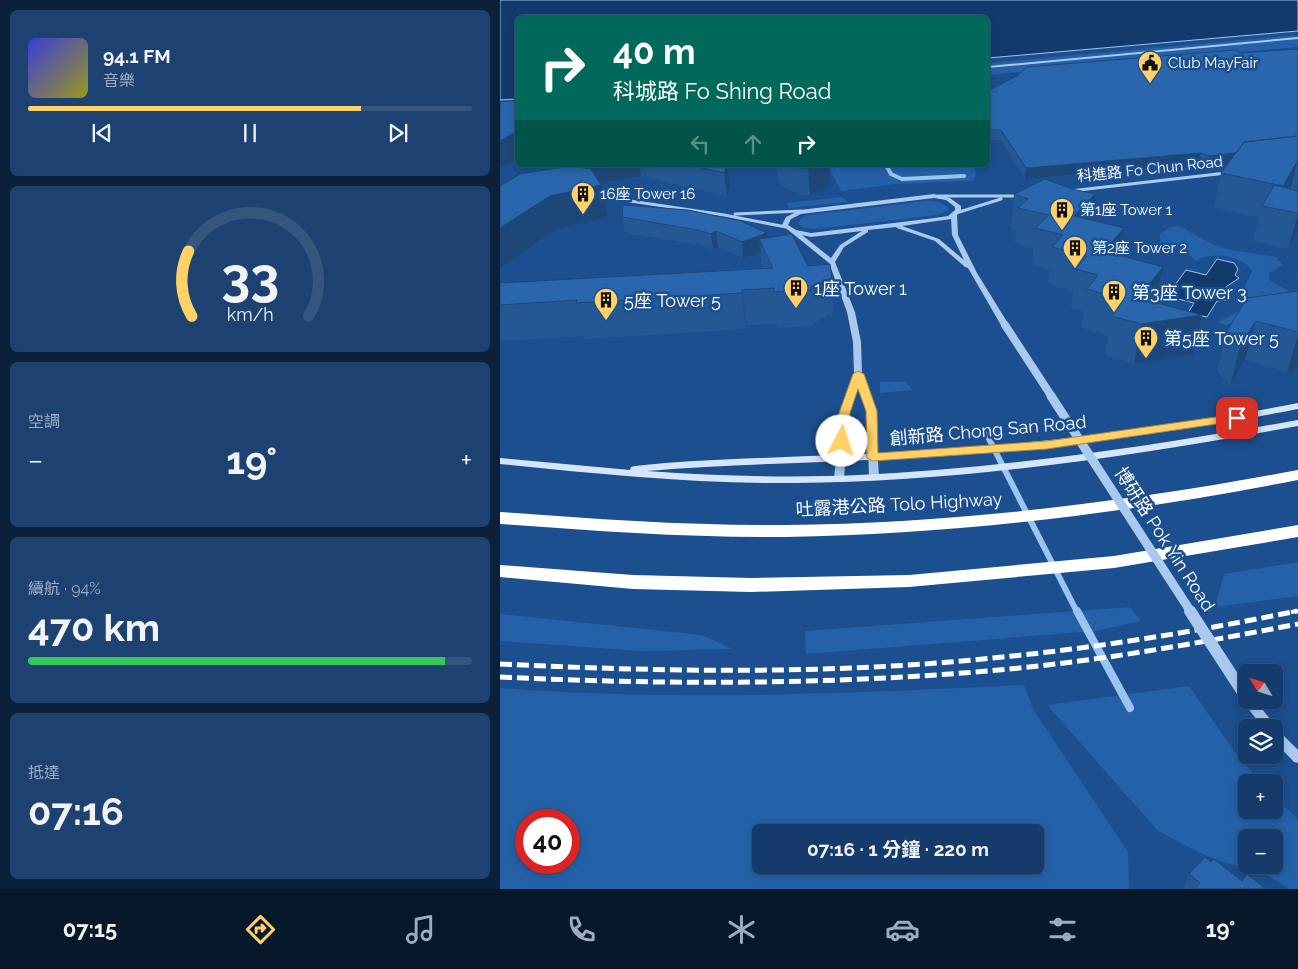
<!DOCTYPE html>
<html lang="zh-TW">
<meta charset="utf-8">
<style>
body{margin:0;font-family:Raleway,"Noto Sans TC",sans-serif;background:#1d4271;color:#f1f3f6;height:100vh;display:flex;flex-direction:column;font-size:19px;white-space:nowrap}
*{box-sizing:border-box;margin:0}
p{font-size:16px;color:#9dadc1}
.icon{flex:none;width:28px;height:28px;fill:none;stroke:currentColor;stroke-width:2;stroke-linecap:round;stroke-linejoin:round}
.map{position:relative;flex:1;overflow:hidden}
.drawer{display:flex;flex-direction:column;gap:10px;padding:10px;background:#0b203b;width:500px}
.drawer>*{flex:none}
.guide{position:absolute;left:15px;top:15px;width:475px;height:152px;border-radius:8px;box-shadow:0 2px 8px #0003,0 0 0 1px #33557e;background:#00695c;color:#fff;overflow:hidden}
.needle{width:32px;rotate:308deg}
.tools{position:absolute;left:738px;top:664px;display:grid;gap:10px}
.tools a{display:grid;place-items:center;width:45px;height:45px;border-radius:8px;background:#143b6b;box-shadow:0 2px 8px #0003,0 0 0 1px #33557e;font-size:25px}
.speed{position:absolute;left:15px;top:809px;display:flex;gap:10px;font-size:25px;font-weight:700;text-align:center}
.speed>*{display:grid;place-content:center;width:65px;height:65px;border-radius:50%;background:#143b6b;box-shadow:0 2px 8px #0003,0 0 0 1px #33557e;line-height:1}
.speed .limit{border:8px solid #d22;background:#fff;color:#111}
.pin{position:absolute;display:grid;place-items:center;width:42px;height:42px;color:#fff;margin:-21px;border-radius:10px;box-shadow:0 2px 8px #0006}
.me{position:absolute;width:55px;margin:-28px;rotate:5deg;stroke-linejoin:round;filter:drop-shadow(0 0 4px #0008)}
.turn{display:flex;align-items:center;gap:18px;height:105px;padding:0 15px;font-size:22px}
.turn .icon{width:65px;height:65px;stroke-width:2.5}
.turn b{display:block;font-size:35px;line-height:42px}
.lanes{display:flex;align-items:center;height:48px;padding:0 15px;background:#0003;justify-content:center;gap:25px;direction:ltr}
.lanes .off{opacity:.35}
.big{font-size:38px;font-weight:700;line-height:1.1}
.drawer .card{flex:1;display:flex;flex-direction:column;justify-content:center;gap:8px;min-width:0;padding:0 18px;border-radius:8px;background:#1d4271}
.drawer .dial{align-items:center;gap:0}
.dial svg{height:130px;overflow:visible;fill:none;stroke:#33557e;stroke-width:7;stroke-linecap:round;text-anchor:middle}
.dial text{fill:#f1f3f6;stroke:none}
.song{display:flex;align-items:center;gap:15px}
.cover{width:60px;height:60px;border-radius:8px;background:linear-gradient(135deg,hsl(240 70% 55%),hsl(60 70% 35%))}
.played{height:5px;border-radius:2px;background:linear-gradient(90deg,#ffd166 75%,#33557e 75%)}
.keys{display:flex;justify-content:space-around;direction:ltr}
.heat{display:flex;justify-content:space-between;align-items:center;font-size:28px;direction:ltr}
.charge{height:8px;border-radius:4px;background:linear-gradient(90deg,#34c759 94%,#33557e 0)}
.trip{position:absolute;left:252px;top:824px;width:292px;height:50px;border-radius:8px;background:#143b6b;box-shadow:0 2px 8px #0003,0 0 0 1px #33557e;font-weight:700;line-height:50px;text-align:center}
.tab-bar{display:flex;height:80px;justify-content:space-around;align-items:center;background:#08182b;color:#9dadc1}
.tab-bar .icon{width:35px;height:35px}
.tab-bar .current{color:#ffd166}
.tab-bar b{font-size:22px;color:#f1f3f6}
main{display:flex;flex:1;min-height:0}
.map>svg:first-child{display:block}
.green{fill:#2461a8;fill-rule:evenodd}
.water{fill:#123a6d;stroke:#9cc4f0}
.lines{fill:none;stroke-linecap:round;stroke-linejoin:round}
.stream-far2{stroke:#9cc4f0;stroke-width:4}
.stream-far1{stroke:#9cc4f0;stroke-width:6}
.stream{stroke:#9cc4f0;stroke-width:8}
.pedestrian{stroke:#a9c9ee;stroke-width:2}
.minor{stroke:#a9c9ee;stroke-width:3}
.tertiary{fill:#a9c9ee;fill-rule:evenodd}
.secondary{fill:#d6e6fa;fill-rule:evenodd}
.motorway{fill:#fff;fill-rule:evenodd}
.rail-far1{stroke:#fff;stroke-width:4;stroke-dasharray:9 4;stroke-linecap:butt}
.rail{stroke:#fff;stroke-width:5;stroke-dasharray:12 5;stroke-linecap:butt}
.tertiary-bridge-far2{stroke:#a9c9ee;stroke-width:8}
.tertiary-bridge-far1{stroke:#a9c9ee;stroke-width:9}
.tertiary-bridge{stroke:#a9c9ee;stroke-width:12}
.wall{fill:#245895}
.shaded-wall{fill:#1d4779}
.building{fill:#2a66ad;stroke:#1d4779}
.route{fill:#ffd166;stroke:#a68842}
.labels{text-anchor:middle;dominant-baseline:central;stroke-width:5;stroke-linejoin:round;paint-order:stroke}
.far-poi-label{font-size:15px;fill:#fff;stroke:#1b4f8f;text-anchor:start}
.far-street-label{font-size:15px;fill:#fff;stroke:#1b4f8f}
.poi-label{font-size:18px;fill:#fff;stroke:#1b4f8f;text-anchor:start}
.street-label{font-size:18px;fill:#fff;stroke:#1b4f8f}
</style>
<main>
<section class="drawer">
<div class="card">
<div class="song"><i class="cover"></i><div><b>94.1 FM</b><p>音樂</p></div></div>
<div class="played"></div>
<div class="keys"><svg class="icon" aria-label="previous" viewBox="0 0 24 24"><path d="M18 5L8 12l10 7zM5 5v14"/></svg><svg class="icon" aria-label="pause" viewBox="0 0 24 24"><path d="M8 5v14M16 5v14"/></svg><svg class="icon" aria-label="next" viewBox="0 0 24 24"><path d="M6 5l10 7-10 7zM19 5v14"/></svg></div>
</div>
<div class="card dial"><svg viewBox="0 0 100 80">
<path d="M14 69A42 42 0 1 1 86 69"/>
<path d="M14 69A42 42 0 0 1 12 29" stroke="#ffd166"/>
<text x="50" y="56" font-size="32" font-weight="700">33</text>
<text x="50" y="72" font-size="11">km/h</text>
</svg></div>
<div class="card"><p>空調</p>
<div class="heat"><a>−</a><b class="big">19°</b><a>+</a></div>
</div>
<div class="card"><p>續航 · 94%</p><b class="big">470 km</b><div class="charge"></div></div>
<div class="card"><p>抵達</p><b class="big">07:16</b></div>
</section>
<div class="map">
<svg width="798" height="889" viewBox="0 0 798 889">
<rect width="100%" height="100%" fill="#1b4f8f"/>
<path class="green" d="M798 35V47L488 75V63Z
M328 165H473L476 173 473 181 395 184 341 191Z
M342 197 348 202 289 208 287 203Z
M427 201 439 202 448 207V210L438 215 315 229 304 228 298 224 301 218 309 215Z
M679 226 712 244 726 249 776 257 783 265 769 273 770 281 798 296 726 325 717 322 736 313 743 307 746 300 745 286 752 271C742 255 712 251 696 261L684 250 660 244V234L670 227Z
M380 382H406L413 390 380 393Z
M798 562V596L715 607 724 574Z
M630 607 641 621 595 631 306 654 305 631Z
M0 614 202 635 233 649 141 651 0 641Z
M524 685 533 709 628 852 629 889H0V688C175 702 349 693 524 685ZM26 820H69V862H26ZM261 832H536V865H261Z
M689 686 736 754 761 782H746V810H774V797L798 819V889H790L760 871 722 862 700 853 658 831 547 705ZM746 838H774V865H746Z"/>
<path class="water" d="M0 0H798V31L488 58V18H18L17 99 0 100Z
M717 259 734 263 738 269 735 275 739 278 726 287V300L717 301 707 317 688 313 694 303 667 296 686 270 706 275Z"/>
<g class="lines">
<path class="stream-far2" d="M386 165 391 174 402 179 464 176"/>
<path class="stream-far1" d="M487 435 577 612"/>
<path class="stream" d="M577 611 630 708"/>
<path class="pedestrian" d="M488 67 798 38"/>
<path class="minor" d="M570 191 726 173
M97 196 224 215 286 227
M438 196H519
M456 213 501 199
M235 214 301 211"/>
<path class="tertiary" d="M434 194 450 198 461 206V211L457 215 458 235 477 273 509 325 508 327H502L468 268 465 267 435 241 397 228 396 227 368 230V232L344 247 335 262 355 312 361 342 362 374 375 411 379 477 374 480 369 477 367 411 358 386 349 413 344 478 339 481 336 480 334 478 341 413 354 374 353 342 347 312 329 263 282 225 286 217 300 210ZM434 198 446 200 455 207V210L448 216 435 218 311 233 296 230 288 225 291 219 301 214ZM451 219 452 235 464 260 439 239 402 226ZM362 231 340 245 331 258 302 235 311 237Z
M746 696V700H755L774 724 776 728 798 750V763L794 762 774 741V728H763L744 703 742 700 744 697Z"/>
<path class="secondary" d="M798 403V409C675 433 552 448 427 457 334 463 240 463 147 471 218 476 288 478 359 475 507 468 652 446 798 420V426C631 456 463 482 294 483 195 484 98 474 0 464V458L130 470 131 467 135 466 165 463C252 457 339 456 426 451 551 442 675 427 798 403Z"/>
<path class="motorway" d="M798 470V480C629 513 458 534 286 537 190 538 95 531 0 524V512C95 519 190 526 286 525 458 523 629 502 798 470Z
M798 525V537L614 568 409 587 251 592 133 589 0 577V565L133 575 251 578 409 575 614 556Z"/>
<path class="rail-far1" d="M791 612 798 611"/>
<path class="rail" d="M0 664C167 672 336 675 503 657 602 647 699 631 797 611
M0 677C167 685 333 685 499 670 600 661 699 643 798 624"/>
<path class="tertiary-bridge-far2" d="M505 325 552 397"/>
<path class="tertiary-bridge-far1" d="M551 396 691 612"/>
<path class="tertiary-bridge" d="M690 611 746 697"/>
</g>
<path class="wall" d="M798 49V231L788 249 753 241 759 217 714 208 721 173 728 164 707 166 699 163 525 179 501 140H488V91L741 53Z
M75 165H227L230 187 227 196 141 176 100 183 108 217 57 229 0 268V186L75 167Z
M274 165H329L330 186 310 195H302L282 187Z
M514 194 591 220 620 255 663 267 656 303 693 354 634 364 605 355 608 335 581 328 584 311 571 307 573 291 548 284 549 269 532 265 533 248 515 243 516 231 511 229Z
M122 217 267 233V237L308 266 332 279 333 314 326 315 327 318H321V321L313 322V326L277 328 276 324 246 325V329L85 339 84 336 0 341V283L262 268 261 252 243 258 218 247 213 250 200 245 125 233Z
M798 269V278H796Z
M798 291V365L793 371 787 372 745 360 730 386 717 371 727 331Z
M711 862 742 881 766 889H684L689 874Z"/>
<path class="shaded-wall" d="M16 132 18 139V158L0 168V141Z
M748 152 743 162 707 166 709 156Z
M701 153 699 163 525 179 526 168Z
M798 160 789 194 777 209 783 186Z
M81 165H139L141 176 85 186Z
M227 165 230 187 227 196 224 173Z
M315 165H329L330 186 310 195 308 168Z
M101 185 108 217 57 229 0 268V228L50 196Z
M595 194 590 230 574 216Z
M798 214V231L788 249Z
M624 228 618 264 604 251Z
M216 231 218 247 213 250 211 234Z
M267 233 268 249 259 239 261 252 243 258 242 242Z
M663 267 655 304 638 298Z
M242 290 246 325V329L242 293Z
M702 315 693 354 634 364 641 324Z
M756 321 745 360 730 386 740 346Z
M798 335V365L793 371 787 372Z"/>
<path class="building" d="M798 49V136L744 142 736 153 709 156 701 153 526 168 501 130H488V91L517 76 527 67 735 50 741 53Z
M18 100V133L16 132 0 141V102Z
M798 136V160L783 186 721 173 744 142Z
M190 165H227L224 173Z
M291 165H315L308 168H300Z
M70 166 91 169 101 185 50 196 0 228V186L20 174Z
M545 179 572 189 595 194 574 216 624 228 604 251 663 267 638 298 702 315 641 324 611 316 624 299 587 289 598 275 575 269 587 256 552 247 563 235 535 228 549 215 518 208 528 199 514 194Z
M774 185 798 191V213L762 206Z
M123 205 188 210 241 221 267 233 242 242 216 231 211 234 198 230 122 217Z
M292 234 308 266 330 264 332 279 324 280 325 283H318L319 286H311V290L274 292V288L242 290V293L76 303 77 300 0 305V283L273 268 259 239Z
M798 291V332L756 321 740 346 727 331 747 298Z
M705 857 711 862 714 859 742 881 747 874 766 889H695L700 883 689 874Z"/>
<path class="route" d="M358 371 364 374 377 411 378 453 547 441 737 414 742 418 737 421 547 449 373 461 367 458 366 411 358 389 350 413 347 441 342 445 336 441 339 413 353 374Z"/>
<defs>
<symbol id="civic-pin" viewBox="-11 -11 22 30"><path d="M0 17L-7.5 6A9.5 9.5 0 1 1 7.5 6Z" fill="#ffd166" stroke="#1b4f8f"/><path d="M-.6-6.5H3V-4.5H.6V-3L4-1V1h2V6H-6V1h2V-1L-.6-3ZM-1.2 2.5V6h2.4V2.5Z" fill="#111"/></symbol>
<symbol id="building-pin" viewBox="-11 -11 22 30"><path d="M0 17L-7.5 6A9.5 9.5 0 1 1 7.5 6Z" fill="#ffd166" stroke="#1b4f8f"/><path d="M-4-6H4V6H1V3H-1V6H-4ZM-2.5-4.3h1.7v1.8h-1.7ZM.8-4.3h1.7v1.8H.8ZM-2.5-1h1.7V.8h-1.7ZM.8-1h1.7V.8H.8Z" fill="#111"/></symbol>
</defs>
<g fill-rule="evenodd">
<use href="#civic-pin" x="636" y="49" width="28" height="38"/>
<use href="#building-pin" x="69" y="180" width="28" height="38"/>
<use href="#building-pin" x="548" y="196" width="28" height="38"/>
<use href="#building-pin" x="561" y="234" width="28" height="38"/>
<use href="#building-pin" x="282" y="274" width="28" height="38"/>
<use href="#building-pin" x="600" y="278" width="28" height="38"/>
<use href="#building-pin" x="92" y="286" width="28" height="38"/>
<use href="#building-pin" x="632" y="324" width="28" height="38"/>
</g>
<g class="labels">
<g class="far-poi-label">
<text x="668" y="63">Club MayFair</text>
<text x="100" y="194">16座 Tower 16</text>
<text x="580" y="210">第1座 Tower 1</text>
<text x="592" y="248">第2座 Tower 2</text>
</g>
<g class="far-street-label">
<text transform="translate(650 169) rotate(-6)">科進路 Fo Chun Road</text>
</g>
<g class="poi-label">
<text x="314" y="288">1座 Tower 1</text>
<text x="632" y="292">第3座 Tower 3</text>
<text x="124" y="300">5座 Tower 5</text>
<text x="664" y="338">第5座 Tower 5</text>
</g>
<g class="street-label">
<text transform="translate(488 430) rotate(-5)">創新路 Chong San Road</text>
<text transform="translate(399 504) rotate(-3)">吐露港公路 Tolo Highway</text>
<text transform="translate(665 539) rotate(57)">博研路 Pok Yin Road</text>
</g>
</g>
</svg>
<div class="tools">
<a><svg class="needle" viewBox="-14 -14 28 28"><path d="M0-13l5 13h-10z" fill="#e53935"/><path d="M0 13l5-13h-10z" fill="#9dadc1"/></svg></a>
<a><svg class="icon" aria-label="layers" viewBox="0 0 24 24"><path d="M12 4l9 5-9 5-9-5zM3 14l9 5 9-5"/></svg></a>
<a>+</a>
<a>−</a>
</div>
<div class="speed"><div class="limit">40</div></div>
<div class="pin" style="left:737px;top:418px;background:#d93025"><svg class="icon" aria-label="arrive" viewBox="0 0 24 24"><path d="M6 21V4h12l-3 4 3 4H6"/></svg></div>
<svg class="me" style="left:342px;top:441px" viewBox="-20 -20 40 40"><circle r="19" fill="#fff"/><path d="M0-13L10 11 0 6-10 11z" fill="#ffd166"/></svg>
<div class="trip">07:16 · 1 分鐘 · 220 m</div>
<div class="guide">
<div class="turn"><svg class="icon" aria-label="right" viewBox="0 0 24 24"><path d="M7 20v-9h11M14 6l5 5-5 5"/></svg><div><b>40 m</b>科城路 Fo Shing Road</div></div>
<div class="lanes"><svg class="icon off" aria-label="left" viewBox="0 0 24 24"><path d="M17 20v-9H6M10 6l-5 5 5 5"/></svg><svg class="icon off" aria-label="ahead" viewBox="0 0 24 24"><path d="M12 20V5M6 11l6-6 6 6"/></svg><svg class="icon" aria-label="right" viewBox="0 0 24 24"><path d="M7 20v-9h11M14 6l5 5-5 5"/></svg></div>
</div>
</div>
</main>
<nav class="tab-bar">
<b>07:15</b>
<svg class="icon current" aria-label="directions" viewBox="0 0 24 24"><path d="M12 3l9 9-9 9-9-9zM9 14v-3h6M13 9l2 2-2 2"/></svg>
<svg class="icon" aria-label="music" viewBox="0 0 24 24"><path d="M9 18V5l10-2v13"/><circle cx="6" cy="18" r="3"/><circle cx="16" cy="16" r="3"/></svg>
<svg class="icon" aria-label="phone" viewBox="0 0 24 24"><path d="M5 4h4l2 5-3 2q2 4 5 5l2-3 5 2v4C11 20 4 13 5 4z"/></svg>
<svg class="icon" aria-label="climate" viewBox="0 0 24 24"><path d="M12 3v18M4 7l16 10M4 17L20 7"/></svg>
<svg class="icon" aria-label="car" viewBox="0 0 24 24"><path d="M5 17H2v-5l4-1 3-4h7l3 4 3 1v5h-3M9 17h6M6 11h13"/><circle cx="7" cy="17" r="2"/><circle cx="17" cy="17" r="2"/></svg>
<svg class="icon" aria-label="filters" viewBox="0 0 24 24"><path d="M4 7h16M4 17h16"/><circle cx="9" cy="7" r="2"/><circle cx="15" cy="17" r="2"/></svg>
<b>19°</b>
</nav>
